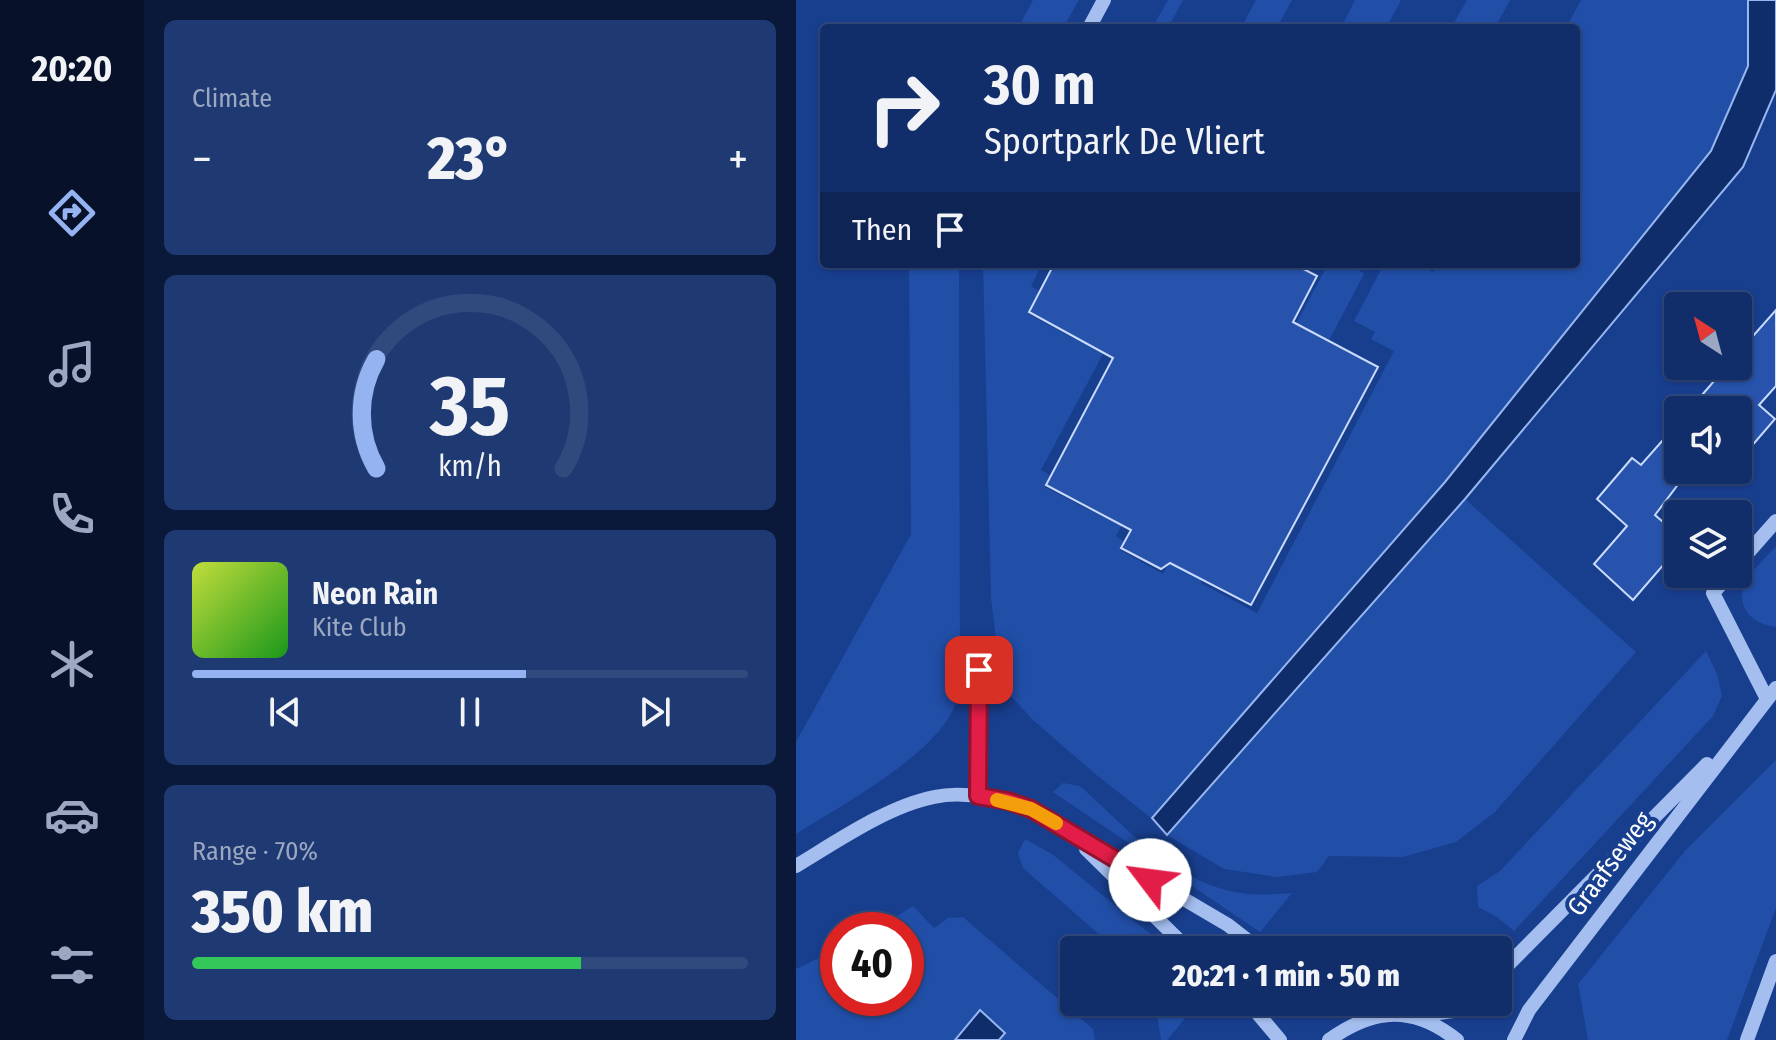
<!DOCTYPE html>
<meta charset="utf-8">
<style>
body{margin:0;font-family:"Fira Sans Condensed",sans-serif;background:#1f3a72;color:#f1f3f6;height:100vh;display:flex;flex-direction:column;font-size:30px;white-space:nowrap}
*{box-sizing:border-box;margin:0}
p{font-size:26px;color:#9ca8c1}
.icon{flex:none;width:44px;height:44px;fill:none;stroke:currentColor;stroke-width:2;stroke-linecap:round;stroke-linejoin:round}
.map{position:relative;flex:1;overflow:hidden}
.details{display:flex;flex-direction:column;gap:20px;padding:20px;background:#0a193a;width:652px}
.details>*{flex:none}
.top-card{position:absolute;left:24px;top:24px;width:760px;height:244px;border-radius:8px;box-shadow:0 2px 6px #0004,0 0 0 2px #314a7e;background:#122e6a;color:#f1f3f6;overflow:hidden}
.needle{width:52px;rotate:324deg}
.fabs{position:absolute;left:868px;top:292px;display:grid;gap:16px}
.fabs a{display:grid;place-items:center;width:88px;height:88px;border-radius:8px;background:#122e6a;box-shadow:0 2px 6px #0004,0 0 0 2px #314a7e;font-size:40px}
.speed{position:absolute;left:24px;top:912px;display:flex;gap:16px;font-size:40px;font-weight:700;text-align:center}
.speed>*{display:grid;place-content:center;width:104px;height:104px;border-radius:50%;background:#122e6a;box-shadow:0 2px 6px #0004,0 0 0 2px #314a7e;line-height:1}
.speed .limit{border:12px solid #d22;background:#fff;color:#111}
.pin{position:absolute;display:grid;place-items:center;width:68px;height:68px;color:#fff;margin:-34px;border-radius:16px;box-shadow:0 4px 12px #0006}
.me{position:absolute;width:88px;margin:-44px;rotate:300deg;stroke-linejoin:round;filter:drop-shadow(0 0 6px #0008)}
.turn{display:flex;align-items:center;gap:28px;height:168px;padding:0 32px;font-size:36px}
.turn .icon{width:104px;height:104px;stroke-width:2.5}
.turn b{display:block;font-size:56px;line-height:68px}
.then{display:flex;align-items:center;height:76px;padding:0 32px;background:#0003;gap:16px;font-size:30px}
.big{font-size:60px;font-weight:800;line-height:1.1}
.details .card{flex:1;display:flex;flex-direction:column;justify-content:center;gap:12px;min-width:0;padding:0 28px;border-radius:12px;background:#1f3a72}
.details .dial{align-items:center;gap:0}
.dial svg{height:208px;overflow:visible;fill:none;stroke:#314a7e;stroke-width:7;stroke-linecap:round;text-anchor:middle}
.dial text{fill:#f1f3f6;stroke:none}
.song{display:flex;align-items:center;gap:24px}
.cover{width:96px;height:96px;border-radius:12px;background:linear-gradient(135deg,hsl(70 70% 55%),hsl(120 70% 35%))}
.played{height:8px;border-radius:4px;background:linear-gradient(90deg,#95b2f1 60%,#314a7e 60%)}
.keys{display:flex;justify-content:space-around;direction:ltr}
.heat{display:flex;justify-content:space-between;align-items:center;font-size:44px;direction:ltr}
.charge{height:12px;border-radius:6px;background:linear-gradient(90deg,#34c759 70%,#314a7e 0)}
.trip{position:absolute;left:264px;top:936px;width:452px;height:80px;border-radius:8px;background:#122e6a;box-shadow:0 2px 6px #0004,0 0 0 2px #314a7e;font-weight:800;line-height:80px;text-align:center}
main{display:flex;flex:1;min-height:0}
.dock{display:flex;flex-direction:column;width:144px;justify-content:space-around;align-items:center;background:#07122a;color:#9ca8c1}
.dock .icon{width:56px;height:56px}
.dock .selected{color:#95b2f1}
.dock b{font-size:36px;color:#f1f3f6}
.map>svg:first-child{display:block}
.green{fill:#214ea7}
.water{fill:#102d6b;stroke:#97b7f1;stroke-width:2}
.building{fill:#2753ac;stroke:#cadbfb;stroke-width:2}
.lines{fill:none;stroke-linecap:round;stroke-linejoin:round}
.minor{stroke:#a4beef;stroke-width:14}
.route-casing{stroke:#92132f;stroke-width:20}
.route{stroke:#e11d48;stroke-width:14}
.slow{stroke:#f59e0b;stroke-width:14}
.labels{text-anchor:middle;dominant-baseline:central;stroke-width:8;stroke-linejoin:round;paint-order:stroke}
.street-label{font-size:26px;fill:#fff;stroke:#183e8e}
</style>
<main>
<nav class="dock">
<b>20:20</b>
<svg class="icon selected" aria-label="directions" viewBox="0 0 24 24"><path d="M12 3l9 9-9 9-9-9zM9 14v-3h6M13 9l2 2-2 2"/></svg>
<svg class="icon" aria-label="music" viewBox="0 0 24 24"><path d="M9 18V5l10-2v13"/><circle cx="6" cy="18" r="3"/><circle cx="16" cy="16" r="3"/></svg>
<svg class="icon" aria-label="phone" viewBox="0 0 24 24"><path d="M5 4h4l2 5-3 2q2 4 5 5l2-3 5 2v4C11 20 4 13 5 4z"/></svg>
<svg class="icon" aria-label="climate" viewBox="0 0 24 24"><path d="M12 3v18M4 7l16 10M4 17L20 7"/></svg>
<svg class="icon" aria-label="car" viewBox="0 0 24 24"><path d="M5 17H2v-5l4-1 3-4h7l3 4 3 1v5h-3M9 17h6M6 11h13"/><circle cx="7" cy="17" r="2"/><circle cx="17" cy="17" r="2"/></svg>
<svg class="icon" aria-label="filters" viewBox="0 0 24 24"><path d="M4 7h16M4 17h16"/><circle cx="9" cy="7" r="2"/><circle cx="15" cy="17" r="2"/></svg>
</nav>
<section class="details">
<div class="card"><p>Climate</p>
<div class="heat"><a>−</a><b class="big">23°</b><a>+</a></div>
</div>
<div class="card dial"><svg viewBox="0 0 100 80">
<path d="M14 69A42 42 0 1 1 86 69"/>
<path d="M14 69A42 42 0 0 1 14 27" stroke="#95b2f1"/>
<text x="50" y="56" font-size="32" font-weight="700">35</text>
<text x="50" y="72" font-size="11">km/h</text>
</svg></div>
<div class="card">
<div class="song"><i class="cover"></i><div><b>Neon Rain</b><p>Kite Club</p></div></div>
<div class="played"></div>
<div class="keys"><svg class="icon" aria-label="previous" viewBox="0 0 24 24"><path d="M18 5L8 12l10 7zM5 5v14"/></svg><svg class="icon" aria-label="pause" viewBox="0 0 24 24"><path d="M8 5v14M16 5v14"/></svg><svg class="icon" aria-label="next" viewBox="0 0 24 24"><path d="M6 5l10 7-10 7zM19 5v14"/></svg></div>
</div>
<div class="card"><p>Range · 70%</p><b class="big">350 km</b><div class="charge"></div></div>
</section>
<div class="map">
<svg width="980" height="1040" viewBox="0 0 980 1040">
<rect width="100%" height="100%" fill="#183e8e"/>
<path class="green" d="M237 0H283L267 28H222Z
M372 0H387L372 28H356Z
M460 0H496L481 28H445Z
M559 0H605L590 28H545Z
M671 0H714L699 28H655Z
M785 0H952V66L915 151 649 482 355 818 298 773 237 720 213 694 204 673 195 598 187 264H246L235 286 243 291 232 314 277 338 317 264H355L245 470 254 475 249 487 293 510 425 264H465L320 536 327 541 324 550 367 574 532 264H555L568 274 405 583 461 613 598 351 575 339 579 332 558 321 588 264H622L637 272 642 264H780V28H770Z
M113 264H163L164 661C163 673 163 687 161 699 148 751 44 806 0 834V742L115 534Z
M669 499 840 652 699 812 660 842 607 857 533 856 521 872 481 877 428 869 371 835Z
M980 546V626L979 627C967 625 957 621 951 612 934 586 964 565 980 546Z
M910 651 921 674 926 696 917 716 718 931 701 917 682 907 681 886 704 871Z
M980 760V908L931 1040H792L782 984 889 851Z
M267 783 284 786C334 831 381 886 452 894 466 895 481 894 496 893L464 932 257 792Z
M229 839 256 854 374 950H321L227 868 222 853Z
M117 906 138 928 152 918 167 917 297 1029 299 1040H0V969L42 949V998H110V930H79Z
M359 1002H403L371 1040H365Z"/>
<path class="water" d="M952 0H980V90L947 167 669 499 371 835 356 818 649 482 915 151 952 66Z
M184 1010 209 1033 203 1040H159Z"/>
<path class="building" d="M258 264H498L521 276 497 322 582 367 455 605 374 563 365 569 325 548 335 530 250 485 317 358 233 312Z
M980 310V386L963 405 979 419 942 462V410H893L931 366H942V353Z
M882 423V470H893L859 515 882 535V548L837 600 798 564 831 526 801 499 836 458 845 465Z"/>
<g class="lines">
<path class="minor" d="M293 28 308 0
M942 564 980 521
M934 574 917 593 971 699
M182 796 183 670
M290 849 393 950
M0 866C40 842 92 806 138 797 169 790 205 799 235 809L432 925 464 950
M702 975 911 764
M452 1002 484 1040
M534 1002 577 1016
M621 1016 657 1011 669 1002
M533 1040C578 1008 617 1005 661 1040
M718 1040 733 1010 980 688
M951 1040 980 961"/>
</g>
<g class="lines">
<defs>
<path id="route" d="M183 670 182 796 212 801 235 809 354 880"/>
</defs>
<use href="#route" class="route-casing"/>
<use href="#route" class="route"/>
<path class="slow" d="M201 800 235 809 260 823"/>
</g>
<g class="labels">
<g class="street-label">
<text transform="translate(814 864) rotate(-53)">Graafseweg</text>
</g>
</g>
</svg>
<div class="fabs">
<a><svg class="needle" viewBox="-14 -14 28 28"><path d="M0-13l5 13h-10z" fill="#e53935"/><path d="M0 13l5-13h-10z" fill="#9ca8c1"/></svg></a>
<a><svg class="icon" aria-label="sound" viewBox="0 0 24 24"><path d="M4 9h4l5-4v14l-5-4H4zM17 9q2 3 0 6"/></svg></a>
<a><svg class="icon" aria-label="layers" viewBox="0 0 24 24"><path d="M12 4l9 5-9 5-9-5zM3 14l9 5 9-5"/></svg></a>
</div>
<div class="speed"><div class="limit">40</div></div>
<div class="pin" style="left:183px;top:670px;background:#d93025"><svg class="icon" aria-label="arrive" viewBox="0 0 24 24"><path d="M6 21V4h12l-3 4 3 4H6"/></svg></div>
<svg class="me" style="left:354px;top:880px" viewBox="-20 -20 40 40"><circle r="19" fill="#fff"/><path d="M0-13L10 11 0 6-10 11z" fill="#e11d48"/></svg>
<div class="trip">20:21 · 1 min · 50 m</div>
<div class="top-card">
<div class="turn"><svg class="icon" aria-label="right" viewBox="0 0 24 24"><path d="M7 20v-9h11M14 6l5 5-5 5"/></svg><div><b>30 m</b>Sportpark De Vliert</div></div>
<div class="then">Then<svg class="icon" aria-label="arrive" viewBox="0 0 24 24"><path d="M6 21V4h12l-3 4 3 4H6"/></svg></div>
</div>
</div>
</main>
